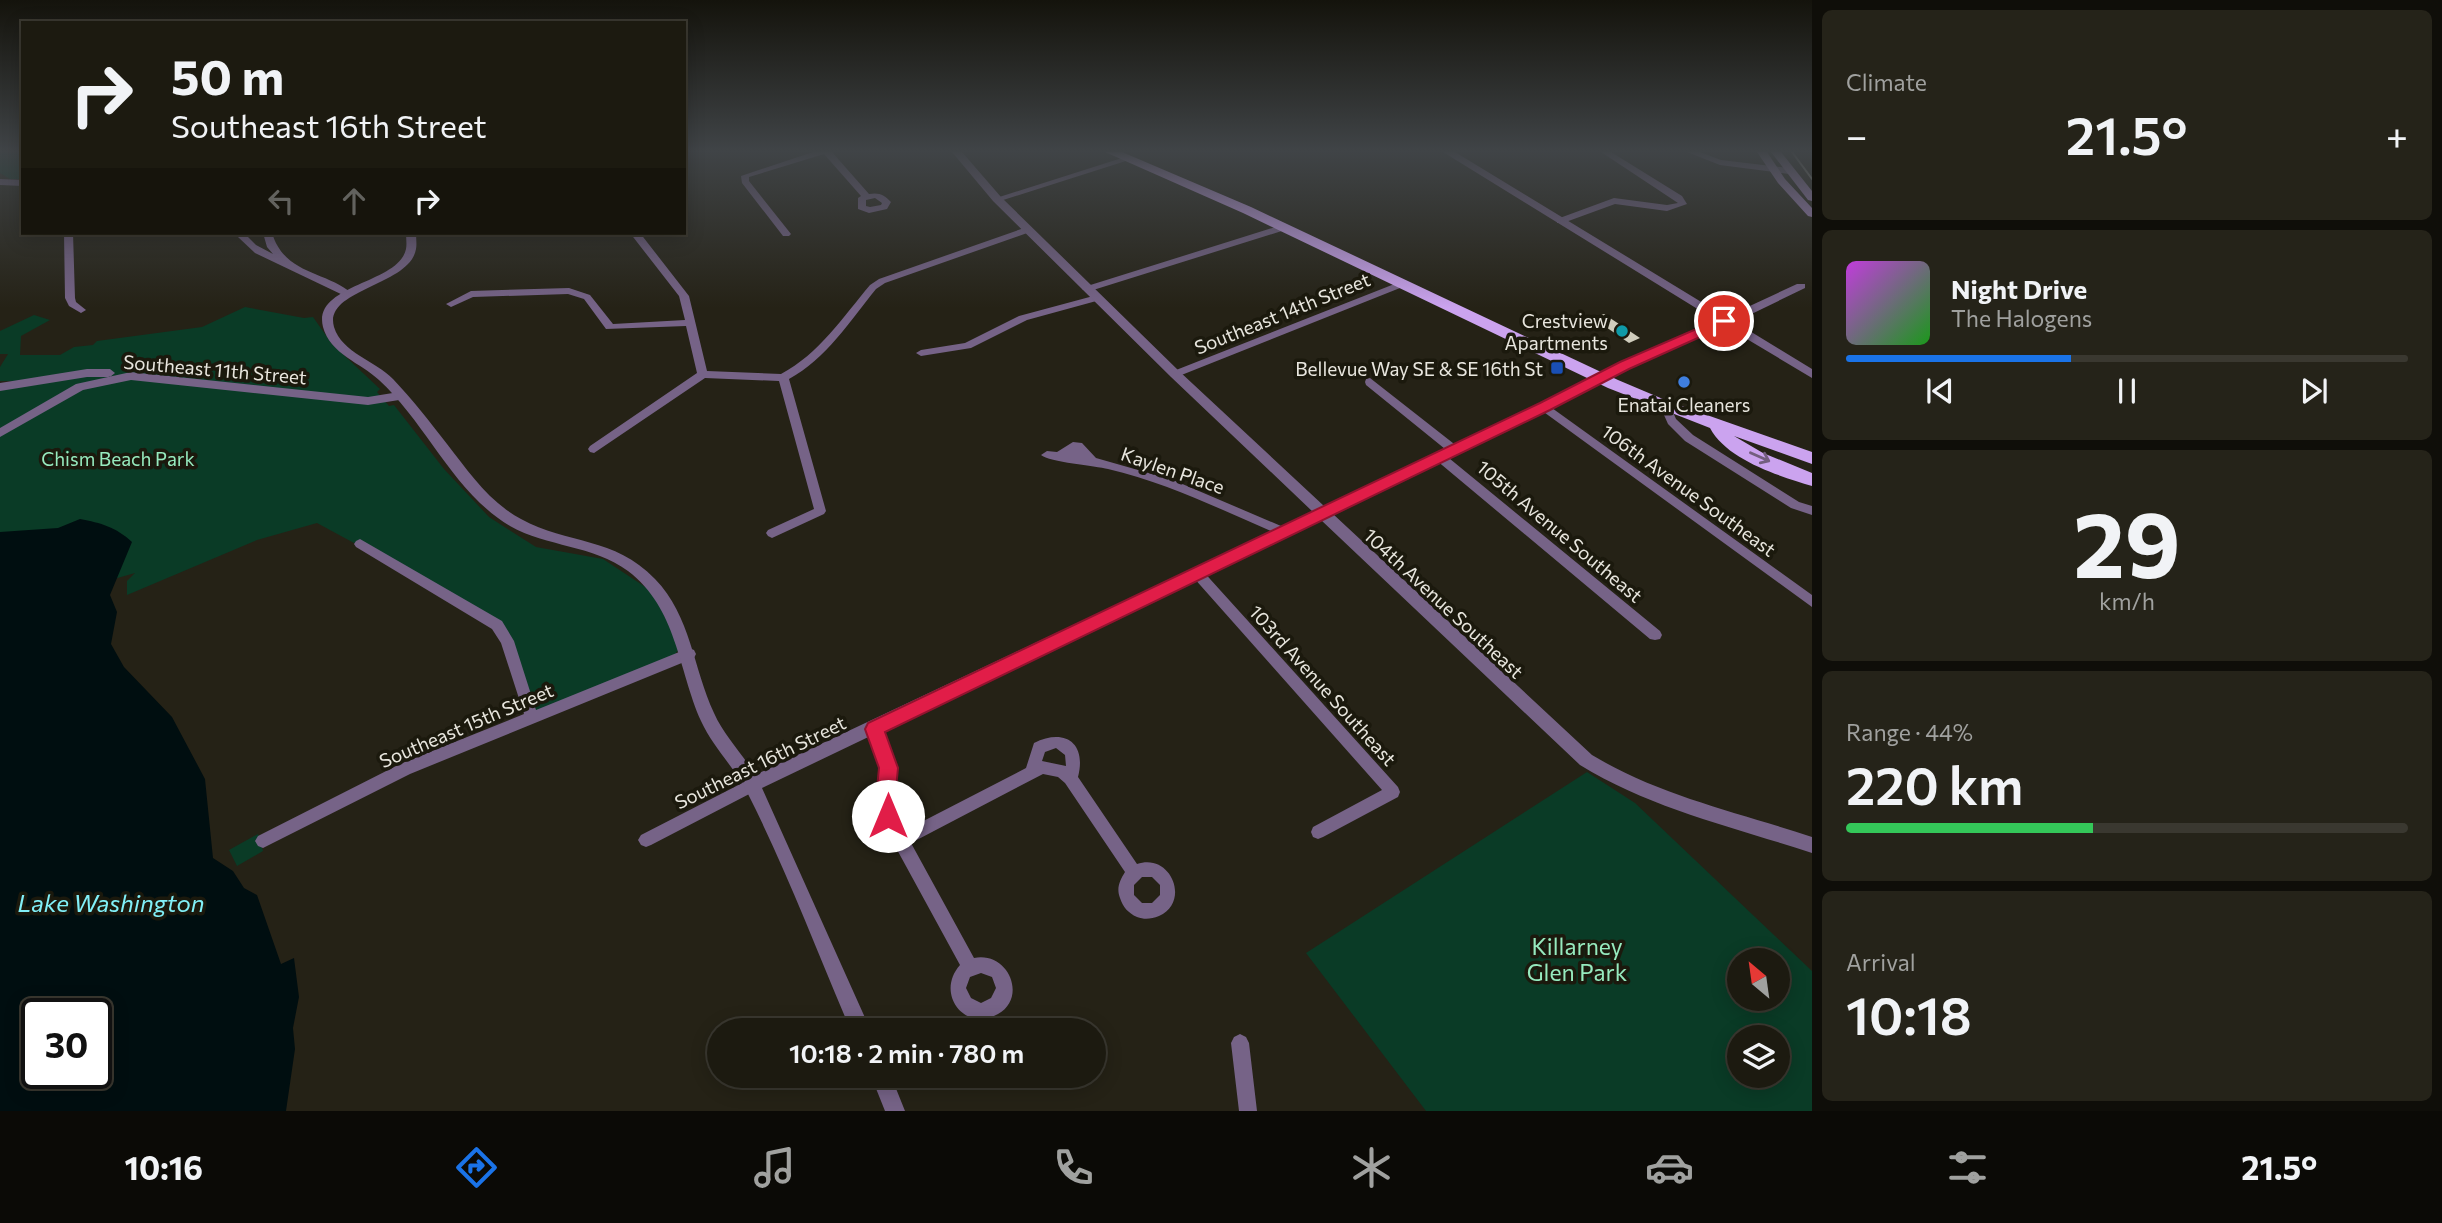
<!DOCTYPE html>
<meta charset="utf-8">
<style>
body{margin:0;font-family:Commissioner,sans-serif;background:#252319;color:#f1f3f6;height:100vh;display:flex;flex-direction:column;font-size:26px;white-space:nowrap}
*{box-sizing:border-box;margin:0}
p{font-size:23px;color:#a0a19f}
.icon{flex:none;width:38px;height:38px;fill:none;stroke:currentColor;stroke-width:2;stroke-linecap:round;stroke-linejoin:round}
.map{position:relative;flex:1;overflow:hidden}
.side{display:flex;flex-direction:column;gap:10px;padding:10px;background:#0f0e09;width:630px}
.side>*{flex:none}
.hud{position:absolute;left:21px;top:21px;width:665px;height:214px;border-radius:0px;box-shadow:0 4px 18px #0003,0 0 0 2px #3a3830;background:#1c1a10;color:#f1f3f6;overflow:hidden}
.needle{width:46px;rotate:331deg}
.fabs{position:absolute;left:1727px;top:948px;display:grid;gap:14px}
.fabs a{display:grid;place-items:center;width:63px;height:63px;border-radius:50%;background:#1c1a10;box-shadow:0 4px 18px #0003,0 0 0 2px #3a3830;font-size:35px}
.speed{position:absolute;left:21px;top:998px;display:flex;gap:14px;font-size:35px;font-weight:700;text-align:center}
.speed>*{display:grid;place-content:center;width:91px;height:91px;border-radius:50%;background:#1c1a10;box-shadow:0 4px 18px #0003,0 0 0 2px #3a3830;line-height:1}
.speed .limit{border:4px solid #111;border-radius:10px;background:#fff;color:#111}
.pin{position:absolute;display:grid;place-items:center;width:60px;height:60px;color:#fff;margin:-30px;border:4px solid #fff;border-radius:50%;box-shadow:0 2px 7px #0007}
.me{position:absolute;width:77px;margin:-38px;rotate:0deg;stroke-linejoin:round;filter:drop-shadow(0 0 5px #0008)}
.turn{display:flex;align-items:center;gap:24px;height:147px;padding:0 35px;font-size:32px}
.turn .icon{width:91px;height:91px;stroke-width:2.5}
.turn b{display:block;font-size:49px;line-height:60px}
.lanes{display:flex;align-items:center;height:66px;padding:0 35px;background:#0003;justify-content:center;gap:35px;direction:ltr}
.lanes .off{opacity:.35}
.big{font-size:52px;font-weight:600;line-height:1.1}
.side .card{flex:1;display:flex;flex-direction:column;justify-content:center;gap:10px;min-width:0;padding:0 24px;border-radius:10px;background:#252319}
.side .dial{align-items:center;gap:0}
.dial b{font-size:91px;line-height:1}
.song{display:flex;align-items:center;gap:21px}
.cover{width:84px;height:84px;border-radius:10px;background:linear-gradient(135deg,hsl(290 70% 55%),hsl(120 70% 35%))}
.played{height:7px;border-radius:4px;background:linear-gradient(90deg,#1a73e8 40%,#3a3830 40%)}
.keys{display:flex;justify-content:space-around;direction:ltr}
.heat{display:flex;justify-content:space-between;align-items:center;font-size:38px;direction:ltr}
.charge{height:10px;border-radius:5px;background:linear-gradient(90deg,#34c759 44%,#3a3830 0)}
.trip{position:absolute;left:707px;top:1018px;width:399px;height:70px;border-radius:35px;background:#1c1a10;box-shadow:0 4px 18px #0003,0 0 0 2px #3a3830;font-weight:600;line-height:70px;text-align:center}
.dock{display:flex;height:112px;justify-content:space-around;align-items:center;background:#0b0a06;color:#a0a19f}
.dock .icon{width:49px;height:49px}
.dock .selected{color:#1a73e8}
.dock b{font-size:32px;color:#f1f3f6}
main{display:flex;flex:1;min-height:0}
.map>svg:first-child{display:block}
.green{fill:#0a3b26;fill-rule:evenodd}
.water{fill:#000e10;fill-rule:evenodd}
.building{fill:#d0cdbd}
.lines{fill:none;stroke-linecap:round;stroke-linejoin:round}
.minor{fill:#766387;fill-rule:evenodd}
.tertiary{fill:#766387;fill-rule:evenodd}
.secondary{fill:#a687c1;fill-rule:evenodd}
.primary{fill:#cba3ef;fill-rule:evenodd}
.tram{stroke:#908e84;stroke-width:2}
.oneway{stroke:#735e7e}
.route{fill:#e11d48;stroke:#92132f;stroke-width:2}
.culture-dot{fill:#0f9aa8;stroke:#1b190d;stroke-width:2.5}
.transit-dot{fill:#1a4fb4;stroke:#1b190d;stroke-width:2.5}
.shop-dot{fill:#3f7fe0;stroke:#1b190d;stroke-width:2.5}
.labels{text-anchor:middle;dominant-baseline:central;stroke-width:7;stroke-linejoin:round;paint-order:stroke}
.street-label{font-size:19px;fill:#e8e6de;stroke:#1b190d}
.poi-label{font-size:19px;fill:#e8e6de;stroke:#1b190d;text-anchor:end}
.park-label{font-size:19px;fill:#96eabe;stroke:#1b190d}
.near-park-label{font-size:23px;fill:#96eabe;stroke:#1b190d}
.near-water-label{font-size:24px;font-style:italic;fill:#81f0f8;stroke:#1b190d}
</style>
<main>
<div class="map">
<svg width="1812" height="1111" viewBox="0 0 1812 1111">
<rect width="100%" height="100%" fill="#252216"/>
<path class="green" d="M0 152H23V179H10L0 173Z
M245 307 304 318 313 317 332 344 380 389 377 392 389 406 394 405 444 469 489 517 536 547 603 559 665 600 682 650 676 652 677 657 532 718 503 632 357 542 354 543 317 523 257 540 127 595V581L135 573 114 579 0 585V389L14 381H0V367L8 354H0V331L34 315 50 320 21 336 20 355H60L74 347 93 345 97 341 202 327Z
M1587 772 1635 803 1812 971V1111H1426L1306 953ZM1740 961H1778V999H1740ZM1740 1038H1778V1076H1740Z
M258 834 263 851 237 866 229 850Z"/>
<path class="water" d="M80 519C101 523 116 527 132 542L110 595 117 612 111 644 124 667 172 717 205 779 213 858 233 871 244 888 257 895 281 964 294 958 299 997 293 1028 295 1049 286 1111H0V532L58 528ZM96 1013V1073H37V1013Z"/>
<path class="building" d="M1604 314 1640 338 1629 343 1593 318Z"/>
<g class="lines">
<path class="minor" d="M813 152H832L869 194C879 192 885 195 891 202L887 209 869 213 858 209V198L861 196 824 154 749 177V181L791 234 789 236H783L742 183 741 176ZM875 198 882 203 881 205 870 207 866 206V200Z
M1601 152H1611L1682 196 1687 204 1667 211 1615 204 1563 223H1557V219L1614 198 1667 205 1678 203Z
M1687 152H1700L1721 160 1789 168 1793 171 1789 174 1720 165Z
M1125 157 1132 159 1000 201 993 199Z
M684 158 688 159V163H684Z
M0 179 23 180V186L0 185Z
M1285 224 1290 227 1288 229 1090 291 1087 292 1082 289 1084 287Z
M1027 227 1030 228V232L885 283 876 289C850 321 826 359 789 379L826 511 824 514 772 538 768 536 766 533 768 530 814 509 779 381 705 378 594 453 590 452 588 449 590 446 697 373 686 326 606 329 584 299 568 294 473 297 451 307 446 304 471 291 569 288 590 295 613 324 685 320 679 296 630 233H640L689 296 707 371 781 374C819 354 843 317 870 285L879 279Z
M64 233H73L75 298 76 302 86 310 81 313 69 306 65 298Z
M242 233H250L248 237 256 245 273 254 267 247 263 233H272C285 275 324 270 353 294L351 296H345L255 253 238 237Z
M1402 281 1405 282V286L1179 376H1171L1170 374 1171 372Z
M1097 295 1102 298 1100 300 1027 320 971 348 921 356 916 353 921 350 965 343 1019 316Z
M87 369H110L115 373 110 377H87L0 391V383Z
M131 372 368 397 399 392 404 396 399 400 368 405 131 380 83 390 0 437V428L76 384Z
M1370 378 1458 447 1460 450 1458 453H1450L1366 385 1365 382 1366 379Z
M1665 402 1669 403 1676 419 1693 435 1799 502 1812 506V515L1791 508 1685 441 1668 424 1660 406Z
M1545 403 1812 595V607L1541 410 1540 407 1541 404Z
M1073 442 1082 443 1096 458 1173 480 1288 529 1290 532 1288 535H1280C1224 511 1168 483 1108 469 1096 466 1049 462 1041 455L1047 451 1057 452Z
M1440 453 1444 454 1660 631 1662 635 1660 639 1655 640 1650 639 1436 460 1434 457Z
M360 539 502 621 514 641 536 710 689 648 694 650 696 654 694 658 410 774 263 848 258 846 255 841 258 836 400 764 524 714 501 643 492 629 356 547 354 544 356 541Z
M1197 568 1201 569 1398 787 1400 792 1398 797 1323 837 1318 839 1313 837 1311 832 1313 827 1382 790 1193 577 1191 573 1193 569Z
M874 722 879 724 881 728 895 768 892 807 904 831 1026 768 1034 743C1064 728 1087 742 1078 777L1137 864C1171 852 1191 902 1159 916 1151 919 1145 920 1137 917 1128 913 1123 907 1120 898 1116 888 1120 880 1125 872L1065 783 1058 777 1043 774 911 843 974 958C1008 951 1028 997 998 1014 964 1033 935 993 960 965L895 846 881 816 878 807 881 768 867 728 869 724ZM1056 748 1065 755 1066 766 1042 761 1045 752ZM1142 877H1152L1160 885V895L1152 903H1142L1134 895V885ZM981 973 992 977 996 988 991 998 981 1003 971 998 966 988 970 977Z
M752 778 757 780 759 785 757 790 651 845 646 847 641 845 638 840 641 835Z
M1240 1034 1246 1037 1249 1043 1257 1111H1239L1231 1043 1234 1037Z"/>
<path class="tertiary" d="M952 152H962L1001 197 1179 371 1324 506 1541 404 1621 362 1717 321 1443 152H1455L1726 317 1797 284H1805V288L1735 322 1812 369V378L1725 326 1629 368 1549 410 1333 514 1592 755C1660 796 1737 812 1812 837V853C1733 827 1652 809 1580 765L1321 520 762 788 871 1031H851C817 951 786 869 747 792 734 767 713 747 701 721 678 669 677 608 628 571 593 545 547 547 510 526 453 492 427 424 379 380 361 363 330 354 323 327 312 284 399 284 406 249 407 244 406 238 406 233H416C416 238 417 244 416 249 410 286 323 289 334 327 342 353 376 361 393 379 412 399 430 422 447 444 469 472 489 502 521 519 568 545 614 536 655 579 691 616 693 668 714 713 724 736 743 754 755 775L1313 512 1171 377 993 201Z
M871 1076H891L905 1111H885Z"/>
<path class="secondary" d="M1757 152H1767L1785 179 1812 208V217L1808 216 1778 183Z
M1771 152H1781L1812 191V201L1808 200Z"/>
<path class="primary" d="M1105 152H1122L1251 207 1618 380 1670 402 1812 452V464L1734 436 1763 453 1812 473V486C1779 476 1727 460 1710 428L1608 388 1243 213Z"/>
<path class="tram" d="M1792 152 1812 179"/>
</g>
<defs><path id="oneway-shaft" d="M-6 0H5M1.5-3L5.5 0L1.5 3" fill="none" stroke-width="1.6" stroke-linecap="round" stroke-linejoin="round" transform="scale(1.75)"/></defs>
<use class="oneway" href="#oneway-shaft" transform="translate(1760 457) rotate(24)"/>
<linearGradient id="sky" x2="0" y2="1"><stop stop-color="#14130c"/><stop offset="0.49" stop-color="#404447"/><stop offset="1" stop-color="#404447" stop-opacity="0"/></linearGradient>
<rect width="1812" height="308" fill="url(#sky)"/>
<path class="route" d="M1724 317 1729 318V324L1629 369 1550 410 885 732 898 768 895 799 898 816 895 823 888 825 881 823 876 799 879 768 865 729 868 723 1540 403 1620 362Z"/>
<circle class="culture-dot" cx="1622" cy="331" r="7"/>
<rect class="transit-dot" x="1550" y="361" width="14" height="14" rx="3.5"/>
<circle class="shop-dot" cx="1684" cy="382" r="7"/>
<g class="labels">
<g class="street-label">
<text transform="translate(1282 313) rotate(-22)">Southeast 14th Street</text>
<text transform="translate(215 369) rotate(5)">Southeast 11th Street</text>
<text transform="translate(1173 470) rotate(19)">Kaylen Place</text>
<text transform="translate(1689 490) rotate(36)">106th Avenue Southeast</text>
<text transform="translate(1560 531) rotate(40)">105th Avenue Southeast</text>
<text transform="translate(1444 603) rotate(43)">104th Avenue Southeast</text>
<text transform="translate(1323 685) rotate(48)">103rd Avenue Southeast</text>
<text transform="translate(466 725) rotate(-23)">Southeast 15th Street</text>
<text transform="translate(760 762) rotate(-26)">Southeast 16th Street</text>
</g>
<g class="poi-label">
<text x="1608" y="320">Crestview<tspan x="1608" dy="22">Apartments</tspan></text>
<text x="1543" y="368">Bellevue Way SE &amp; SE 16th St</text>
<text x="1684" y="404" text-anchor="middle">Enatai Cleaners</text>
</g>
<g class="park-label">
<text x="118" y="458">Chism Beach Park</text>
</g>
<g class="near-park-label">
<text x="1577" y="946">Killarney<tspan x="1577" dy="26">Glen Park</tspan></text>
</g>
<g class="near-water-label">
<text x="111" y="902">Lake Washington</text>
</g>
</g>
</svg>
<div class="fabs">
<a><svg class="needle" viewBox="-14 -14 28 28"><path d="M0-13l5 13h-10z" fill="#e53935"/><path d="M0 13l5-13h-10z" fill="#a0a19f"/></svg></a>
<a><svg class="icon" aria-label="layers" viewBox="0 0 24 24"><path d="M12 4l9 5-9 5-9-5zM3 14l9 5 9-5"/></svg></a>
</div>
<div class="speed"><div class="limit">30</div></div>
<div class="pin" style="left:1724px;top:321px;background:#d93025"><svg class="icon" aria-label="arrive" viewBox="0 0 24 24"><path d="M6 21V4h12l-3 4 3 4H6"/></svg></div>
<svg class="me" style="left:888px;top:816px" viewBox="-20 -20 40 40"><circle r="19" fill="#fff"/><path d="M0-13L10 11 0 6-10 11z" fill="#e11d48"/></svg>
<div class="trip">10:18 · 2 min · 780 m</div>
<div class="hud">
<div class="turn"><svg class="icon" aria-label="right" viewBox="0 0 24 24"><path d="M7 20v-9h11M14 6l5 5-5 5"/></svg><div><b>50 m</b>Southeast 16th Street</div></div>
<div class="lanes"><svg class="icon off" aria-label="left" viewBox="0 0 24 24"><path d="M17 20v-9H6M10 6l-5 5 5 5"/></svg><svg class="icon off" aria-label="ahead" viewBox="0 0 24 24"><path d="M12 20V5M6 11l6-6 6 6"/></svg><svg class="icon" aria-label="right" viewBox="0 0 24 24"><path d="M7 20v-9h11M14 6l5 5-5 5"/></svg></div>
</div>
</div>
<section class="side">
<div class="card"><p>Climate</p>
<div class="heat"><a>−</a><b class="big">21.5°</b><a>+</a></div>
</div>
<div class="card">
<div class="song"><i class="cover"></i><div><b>Night Drive</b><p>The Halogens</p></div></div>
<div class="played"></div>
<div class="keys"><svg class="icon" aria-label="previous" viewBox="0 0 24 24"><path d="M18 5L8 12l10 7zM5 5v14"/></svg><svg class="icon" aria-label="pause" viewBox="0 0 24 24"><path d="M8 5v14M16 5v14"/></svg><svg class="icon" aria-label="next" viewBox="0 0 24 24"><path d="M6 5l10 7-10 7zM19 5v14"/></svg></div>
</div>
<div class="card dial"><b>29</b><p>km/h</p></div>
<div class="card"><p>Range · 44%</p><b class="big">220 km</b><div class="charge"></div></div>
<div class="card"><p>Arrival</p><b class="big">10:18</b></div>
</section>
</main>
<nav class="dock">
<b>10:16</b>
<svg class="icon selected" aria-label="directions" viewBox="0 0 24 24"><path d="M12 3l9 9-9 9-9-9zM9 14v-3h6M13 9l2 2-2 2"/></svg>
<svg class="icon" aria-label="music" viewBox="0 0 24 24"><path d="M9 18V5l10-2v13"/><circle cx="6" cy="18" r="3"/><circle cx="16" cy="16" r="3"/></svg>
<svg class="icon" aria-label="phone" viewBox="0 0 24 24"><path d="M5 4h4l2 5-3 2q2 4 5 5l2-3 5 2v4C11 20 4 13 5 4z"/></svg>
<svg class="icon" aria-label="climate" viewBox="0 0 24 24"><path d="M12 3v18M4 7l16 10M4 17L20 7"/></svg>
<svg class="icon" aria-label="car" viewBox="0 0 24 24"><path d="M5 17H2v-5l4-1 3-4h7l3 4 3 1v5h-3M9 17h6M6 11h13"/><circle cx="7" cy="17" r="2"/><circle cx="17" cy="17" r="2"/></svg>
<svg class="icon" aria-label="filters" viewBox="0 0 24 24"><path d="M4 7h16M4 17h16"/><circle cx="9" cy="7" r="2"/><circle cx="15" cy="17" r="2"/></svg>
<b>21.5°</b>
</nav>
